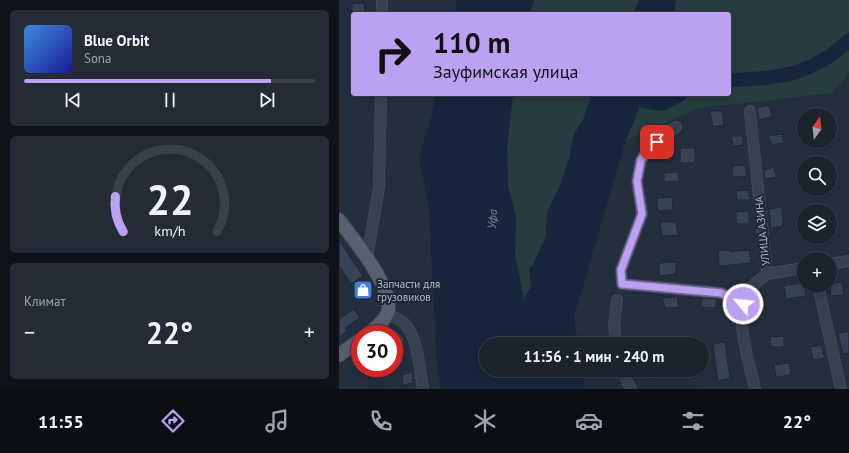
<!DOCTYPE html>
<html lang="ru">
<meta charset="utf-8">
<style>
body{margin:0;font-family:"PT Sans",sans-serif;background:#242b36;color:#f1f3f6;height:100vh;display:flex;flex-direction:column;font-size:15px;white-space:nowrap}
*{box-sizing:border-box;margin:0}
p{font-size:13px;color:#a0a4aa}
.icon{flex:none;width:22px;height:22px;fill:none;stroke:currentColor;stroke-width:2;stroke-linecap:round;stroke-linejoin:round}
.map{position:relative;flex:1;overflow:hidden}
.details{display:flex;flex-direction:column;gap:10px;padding:10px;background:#0f1319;width:339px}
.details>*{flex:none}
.banner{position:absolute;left:12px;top:12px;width:380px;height:84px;border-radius:4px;box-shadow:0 2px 10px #0003,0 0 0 1px #39404a;background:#bca0f2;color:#111;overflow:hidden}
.needle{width:26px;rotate:15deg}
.fabs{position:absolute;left:458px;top:108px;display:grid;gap:8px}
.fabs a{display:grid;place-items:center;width:40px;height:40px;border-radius:50%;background:#1b232e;box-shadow:0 2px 10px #0003,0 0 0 1px #39404a;font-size:20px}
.speed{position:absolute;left:12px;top:325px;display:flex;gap:8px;font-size:20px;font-weight:700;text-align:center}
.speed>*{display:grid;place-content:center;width:52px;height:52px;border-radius:50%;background:#1b232e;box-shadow:0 2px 10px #0003,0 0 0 1px #39404a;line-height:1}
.speed .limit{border:6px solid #d22;background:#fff;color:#111}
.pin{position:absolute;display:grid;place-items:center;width:34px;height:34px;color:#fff;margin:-17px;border-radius:8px;box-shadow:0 2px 6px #0006}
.me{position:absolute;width:44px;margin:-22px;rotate:298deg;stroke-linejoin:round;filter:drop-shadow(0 0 3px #0008)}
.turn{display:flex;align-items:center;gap:14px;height:84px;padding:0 16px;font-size:18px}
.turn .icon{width:52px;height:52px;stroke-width:2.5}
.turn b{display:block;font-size:28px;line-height:34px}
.big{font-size:30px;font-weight:700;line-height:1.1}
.details .tile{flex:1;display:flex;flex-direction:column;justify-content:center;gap:6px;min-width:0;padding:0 14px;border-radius:6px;background:#242b36}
.details .dial{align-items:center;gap:0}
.dial svg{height:104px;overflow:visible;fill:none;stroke:#39404a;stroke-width:7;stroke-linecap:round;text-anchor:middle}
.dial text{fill:#f1f3f6;stroke:none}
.song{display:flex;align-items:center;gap:12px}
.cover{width:48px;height:48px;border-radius:6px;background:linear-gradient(135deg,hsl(210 70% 55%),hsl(240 70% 35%))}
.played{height:4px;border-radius:2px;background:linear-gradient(90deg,#bca0f2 85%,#39404a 85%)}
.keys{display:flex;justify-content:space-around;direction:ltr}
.heat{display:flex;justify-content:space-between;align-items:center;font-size:22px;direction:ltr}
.trip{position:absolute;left:140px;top:337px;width:230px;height:40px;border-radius:20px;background:#1b232e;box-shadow:0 2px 10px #0003,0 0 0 1px #39404a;font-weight:700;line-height:40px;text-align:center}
.menu{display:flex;height:64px;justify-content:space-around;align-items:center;background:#0b0e12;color:#a0a4aa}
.menu .icon{width:28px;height:28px}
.menu .selected{color:#bca0f2}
.menu b{font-size:18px;color:#f1f3f6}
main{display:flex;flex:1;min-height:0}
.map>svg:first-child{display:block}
.green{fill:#263c3f}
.water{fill:#17263c}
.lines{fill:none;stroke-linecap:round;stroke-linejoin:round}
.river{stroke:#17263c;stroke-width:14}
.building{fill:#364354;stroke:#1f2835}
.minor-casing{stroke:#414a57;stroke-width:12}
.major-casing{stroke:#414a57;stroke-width:15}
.minor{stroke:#38414e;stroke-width:10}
.major{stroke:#56606e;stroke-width:13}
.route-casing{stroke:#7a689d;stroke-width:10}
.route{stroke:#bca0f2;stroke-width:7}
.labels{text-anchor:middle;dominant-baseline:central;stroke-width:4;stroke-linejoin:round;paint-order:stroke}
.street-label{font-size:11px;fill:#b4bcc9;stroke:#1d2633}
.poi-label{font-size:11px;fill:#b4bcc9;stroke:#1d2633;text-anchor:start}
.water-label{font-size:12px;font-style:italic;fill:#6d86a8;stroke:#1d2633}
</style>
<main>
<section class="details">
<div class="tile">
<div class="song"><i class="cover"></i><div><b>Blue Orbit</b><p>Sona</p></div></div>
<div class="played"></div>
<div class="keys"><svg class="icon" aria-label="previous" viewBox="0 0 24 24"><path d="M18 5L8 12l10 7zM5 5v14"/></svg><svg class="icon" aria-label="pause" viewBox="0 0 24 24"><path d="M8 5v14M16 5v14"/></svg><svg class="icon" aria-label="next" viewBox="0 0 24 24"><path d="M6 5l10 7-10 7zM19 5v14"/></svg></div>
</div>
<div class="tile dial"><svg viewBox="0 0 100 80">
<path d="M14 69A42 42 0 1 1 86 69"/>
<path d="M14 69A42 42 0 0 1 8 42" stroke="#bca0f2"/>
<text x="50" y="56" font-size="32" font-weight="700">22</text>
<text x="50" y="72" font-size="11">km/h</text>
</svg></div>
<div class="tile"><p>Климат</p>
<div class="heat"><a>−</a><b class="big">22°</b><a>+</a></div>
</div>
</section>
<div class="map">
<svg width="510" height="389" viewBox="0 0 510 389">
<rect width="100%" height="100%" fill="#242f3e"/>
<path class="green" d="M195 0H300L294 14H190Z
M337 0H510V73L493 93 361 108 287 140 306 94H390V14H334Z
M174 94H253L244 120 235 134 230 159 220 188 208 213 207 236 194 265 190 268 192 286 185 300 176 255 177 218 169 186 168 146Z"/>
<path class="water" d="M118 0H195L190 14H115Z
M300 0H337L334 14H294Z
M98 94H174L168 146 169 186 177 218 176 255 185 300 192 286 190 268 194 265 207 236 208 213 220 188 230 159 235 134 244 120 253 94H306L287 140 235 317 239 344H147V370H243L246 389H102L98 367 90 207 80 158Z"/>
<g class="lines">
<path class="river" d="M390 80C439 79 474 75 510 40
M303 101 323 104 342 94"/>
</g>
<path class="building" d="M25 3 26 14H13V4Z
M430 105 433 117 420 120 418 108Z
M371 111H383L385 125 374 127Z
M443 134 445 143 433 145 429 136Z
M392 136H404V145L394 146Z
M341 148H356V163H341Z
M406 165 408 176 394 177 393 166Z
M435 167 437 177 426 179 425 170Z
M338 172 341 181 325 182V173Z
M409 190 411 200H398L397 191Z
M333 197 334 210 319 211 318 198Z
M443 207 444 226 432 228 430 209Z
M410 211V224H397V212Z
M321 222H337L339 235 323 236Z
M0 240 24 276 12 284 0 266Z
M391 250V252L410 250 412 263 380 266 379 251Z
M337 262V274L320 276V263Z
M465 282 467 296 447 299 445 286Z
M503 282 505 295 492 296 491 284Z
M338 297 340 307 326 308 323 298Z
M363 298 377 299V308L362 307Z
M15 309 21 318 6 328 8 331 0 337V319Z
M55 328 66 340 55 350Z
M510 331V353L504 354 499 333Z
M445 336V347H432L431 337Z
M386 342 391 378 379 381 374 344Z
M482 345 486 358 474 360 471 347Z
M450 363 452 375 437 377 435 365Z
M312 370H324L325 376 313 378Z
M73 372 74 383 64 385 63 375Z"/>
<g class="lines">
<defs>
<path id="minor" d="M43 14V0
M411 111 428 274
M337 127 309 149 302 160 298 181 303 214 282 270 283 284 383 293 404 304
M28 258 40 187 42 94
M491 264 510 261
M428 274 465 268
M479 285 502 389
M49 313C54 317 60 319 65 323 79 336 81 371 84 389
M277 344 275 325 278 300
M283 370 292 389
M416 389C411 364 393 313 409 291 413 285 422 279 428 274"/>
<path id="major" d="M0 220C14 239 58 291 48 314 44 323 36 328 29 334
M0 355 21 340"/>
</defs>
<use href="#minor" class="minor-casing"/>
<use href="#major" class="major-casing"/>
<use href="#minor" class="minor"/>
<use href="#major" class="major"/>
</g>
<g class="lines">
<defs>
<path id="route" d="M318 142 309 149 302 160 298 181 303 214 282 270 283 284 382 293 404 304"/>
</defs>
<use href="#route" class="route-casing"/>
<use href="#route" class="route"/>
</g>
<defs>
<symbol id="shop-square" viewBox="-11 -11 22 22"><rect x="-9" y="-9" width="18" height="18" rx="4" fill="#3f7fe0" stroke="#1d2633"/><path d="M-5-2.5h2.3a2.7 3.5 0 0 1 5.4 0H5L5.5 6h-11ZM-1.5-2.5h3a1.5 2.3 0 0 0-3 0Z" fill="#fff"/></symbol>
</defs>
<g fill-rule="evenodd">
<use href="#shop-square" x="13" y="279" width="22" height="22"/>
</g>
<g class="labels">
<g class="street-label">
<text transform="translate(423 231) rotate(-96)">УЛИЦА АЗИНА</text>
</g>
<g class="poi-label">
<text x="38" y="284">Запчасти для<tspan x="38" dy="13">грузовиков</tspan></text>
</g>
<g class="water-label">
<text transform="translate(153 219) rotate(-86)">Уфа</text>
</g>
</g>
</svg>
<div class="fabs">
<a><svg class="needle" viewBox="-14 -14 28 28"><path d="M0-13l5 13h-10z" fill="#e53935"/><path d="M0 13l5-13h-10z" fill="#a0a4aa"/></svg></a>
<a><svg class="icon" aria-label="search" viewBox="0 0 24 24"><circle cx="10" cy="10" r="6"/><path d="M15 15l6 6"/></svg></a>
<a><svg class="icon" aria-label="layers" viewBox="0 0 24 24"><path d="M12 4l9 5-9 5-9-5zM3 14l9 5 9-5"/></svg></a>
<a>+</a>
</div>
<div class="speed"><div class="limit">30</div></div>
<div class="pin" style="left:318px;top:142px;background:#d93025"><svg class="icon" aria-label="arrive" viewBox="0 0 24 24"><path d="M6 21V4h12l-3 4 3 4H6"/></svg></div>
<svg class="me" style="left:404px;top:304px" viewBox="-20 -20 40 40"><circle r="17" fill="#bca0f2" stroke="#fff" stroke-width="3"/><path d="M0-11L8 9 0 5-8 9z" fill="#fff"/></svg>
<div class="trip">11:56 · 1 мин · 240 m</div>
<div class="banner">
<div class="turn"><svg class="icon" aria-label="right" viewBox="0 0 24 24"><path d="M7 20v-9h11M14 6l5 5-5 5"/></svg><div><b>110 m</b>Зауфимская улица</div></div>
</div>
</div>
</main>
<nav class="menu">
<b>11:55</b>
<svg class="icon selected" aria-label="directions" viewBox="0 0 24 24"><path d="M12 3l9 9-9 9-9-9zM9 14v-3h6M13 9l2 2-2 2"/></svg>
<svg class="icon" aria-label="music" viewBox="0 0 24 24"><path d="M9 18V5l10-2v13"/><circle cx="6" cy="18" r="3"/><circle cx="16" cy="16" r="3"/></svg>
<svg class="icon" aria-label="phone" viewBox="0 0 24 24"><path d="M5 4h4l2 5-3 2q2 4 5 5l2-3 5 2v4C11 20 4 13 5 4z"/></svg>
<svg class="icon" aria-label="climate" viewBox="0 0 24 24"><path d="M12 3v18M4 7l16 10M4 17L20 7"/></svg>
<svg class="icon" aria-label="car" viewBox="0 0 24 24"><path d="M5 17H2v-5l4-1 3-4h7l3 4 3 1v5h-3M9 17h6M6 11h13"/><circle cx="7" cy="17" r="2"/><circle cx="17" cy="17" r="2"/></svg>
<svg class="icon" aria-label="filters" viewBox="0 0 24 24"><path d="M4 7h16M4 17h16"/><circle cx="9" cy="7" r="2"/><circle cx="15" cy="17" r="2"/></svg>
<b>22°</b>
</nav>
